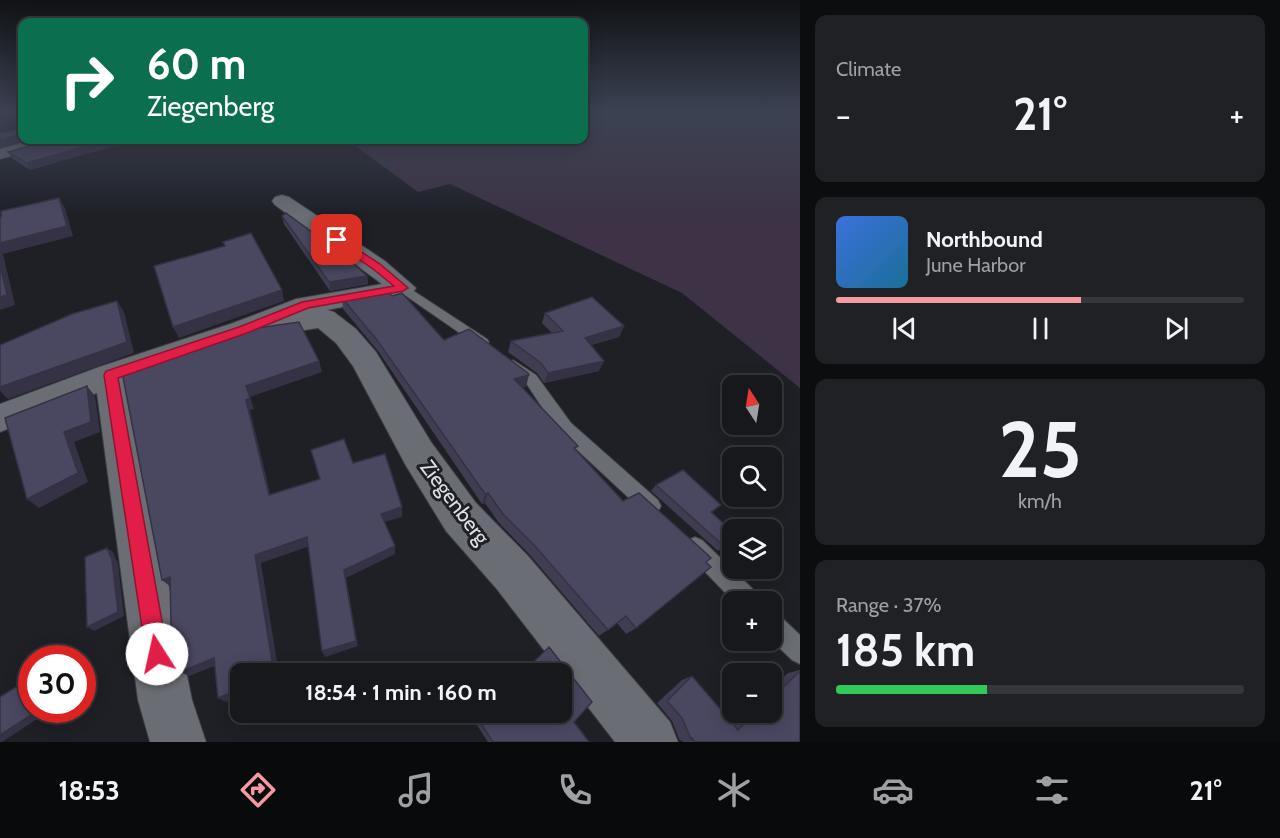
<!DOCTYPE html>
<meta charset="utf-8">
<style>
body{margin:0;font-family:Cabin,sans-serif;background:#1f2125;color:#f1f3f6;height:100vh;display:flex;flex-direction:column;font-size:22px;white-space:nowrap}
*{box-sizing:border-box;margin:0}
p{font-size:20px;color:#9ea0a3}
.icon{flex:none;width:33px;height:33px;fill:none;stroke:currentColor;stroke-width:2;stroke-linecap:round;stroke-linejoin:round}
.map{position:relative;flex:1;overflow:hidden}
.panel{display:flex;flex-direction:column;gap:15px;padding:15px;background:#0c0d0f;width:480px}
.panel>*{flex:none}
.guide{position:absolute;left:18px;top:18px;width:570px;height:126px;border-radius:12px;box-shadow:0 3px 15px #0003,0 0 0 2px #35373b;background:#0b6e4f;color:#fff;overflow:hidden}
.needle{width:39px;rotate:348deg}
.buttons{position:absolute;left:722px;top:375px;display:grid;gap:12px}
.buttons a{display:grid;place-items:center;width:60px;height:60px;border-radius:12px;background:#16181c;box-shadow:0 3px 15px #0003,0 0 0 2px #35373b;font-size:30px}
.speed{position:absolute;left:18px;top:645px;display:flex;gap:12px;font-size:30px;font-weight:700;text-align:center}
.speed>*{display:grid;place-content:center;width:78px;height:78px;border-radius:50%;background:#16181c;box-shadow:0 3px 15px #0003,0 0 0 2px #35373b;line-height:1}
.speed .limit{border:9px solid #d22;background:#fff;color:#111}
.pin{position:absolute;display:grid;place-items:center;width:51px;height:51px;color:#fff;margin:-26px;border-radius:12px;box-shadow:0 3px 9px #0006}
.me{position:absolute;width:66px;margin:-33px;rotate:350deg;stroke-linejoin:round;filter:drop-shadow(0 0 4px #0008)}
.turn{display:flex;align-items:center;gap:21px;height:126px;padding:0 30px;font-size:27px}
.turn .icon{width:78px;height:78px;stroke-width:2.5}
.turn b{display:block;font-size:42px;line-height:51px}
.big{font-size:45px;font-weight:700;line-height:1.1}
.panel .card{flex:1;display:flex;flex-direction:column;justify-content:center;gap:9px;min-width:0;padding:0 21px;border-radius:12px;background:#1f2125}
.panel .dial{align-items:center;gap:0}
.dial b{font-size:78px;line-height:1}
.song{display:flex;align-items:center;gap:18px}
.cover{width:72px;height:72px;border-radius:9px;background:linear-gradient(135deg,hsl(220 70% 55%),hsl(200 70% 35%))}
.played{height:6px;border-radius:3px;background:linear-gradient(90deg,#f49aa0 60%,#35373b 60%)}
.keys{display:flex;justify-content:space-around;direction:ltr}
.heat{display:flex;justify-content:space-between;align-items:center;font-size:33px;direction:ltr}
.charge{height:9px;border-radius:4px;background:linear-gradient(90deg,#34c759 37%,#35373b 0)}
.trip{position:absolute;left:230px;top:663px;width:342px;height:60px;border-radius:12px;background:#16181c;box-shadow:0 3px 15px #0003,0 0 0 2px #35373b;font-weight:700;line-height:60px;text-align:center}
.menu{display:flex;height:96px;justify-content:space-around;align-items:center;background:#090a0b;color:#9ea0a3}
.menu .icon{width:42px;height:42px}
.menu .selected{color:#f49aa0}
.menu b{font-size:27px;color:#f1f3f6}
main{display:flex;flex:1;min-height:0}
.map>svg:first-child{display:block}
.green{fill:#3e3346}
.lines{fill:none;stroke-linecap:round;stroke-linejoin:round}
.service-casing{stroke:#3b3d42;stroke-width:2}
.minor-casing{stroke:#3b3d42;stroke-width:2}
.tertiary-casing{stroke:#3b3d42;stroke-width:2}
.service{fill:#6a6d73;fill-rule:evenodd}
.minor{fill:#6a6d73;fill-rule:evenodd}
.tertiary{fill:#6a6d73;fill-rule:evenodd}
.wall{fill:#403d53}
.shaded-wall{fill:#343244}
.building{fill:#4a4761;stroke:#343244;stroke-width:1.5}
.route{fill:#e11d48;stroke:#92132f;stroke-width:1.5}
.labels{text-anchor:middle;dominant-baseline:central;stroke-width:6;stroke-linejoin:round;paint-order:stroke}
.near-street-label{font-size:21px;fill:#dee0e3;stroke:#1e2026}
</style>
<main>
<div class="map">
<svg width="800" height="742" viewBox="0 0 800 742">
<rect width="100%" height="100%" fill="#1e2026"/>
<path class="green" d="M584 111H800V388L682 293 450 184 418 192 357 147 342 140H584Z"/>
<g class="lines">
<defs>
<path id="service" d="M403 284 487 339 489 342 487 345H477L399 291 397 288Z
M513 360 536 375 571 423 658 500 661 506 658 512 651 515 644 512 559 433 526 383 506 365Z
M695 537 702 540 758 594 761 602H734L688 554 685 547 688 540Z
M771 611 779 615 800 635V664L792 660 771 640Z"/>
<path id="minor" d="M282 195 289 197 385 261 416 288 412 294 327 310 334 312 356 329 376 352 431 442 476 503 528 556 670 722 678 742H615L496 588 446 531 405 464 353 366 336 343 318 328 247 339 127 381 192 700 206 742H150L138 700 97 393 0 432V404L99 367 233 323 296 299 382 284 275 205 272 201 275 197Z"/>
<path id="tertiary" d="M32 140H57L55 144 0 159V149Z"/>
</defs>
<use href="#service" class="service-casing"/>
<use href="#minor" class="minor-casing"/>
<use href="#tertiary" class="tertiary-casing"/>
<use href="#service" class="service"/>
<use href="#minor" class="minor"/>
<use href="#tertiary" class="tertiary"/>
</g>
<path class="wall" d="M52 140H160L141 145 135 142 88 153 30 170 12 158 8 152Z
M282 216 367 276 368 284 330 291 284 224Z
M342 298 444 340 526 387H522L576 450 623 501 706 562 636 628 626 634 617 623 599 636 530 555 499 523 485 503 482 504 378 351 343 309Z
M545 313 624 326 619 337 591 345 599 371 544 383 537 373 508 352 511 341 552 333 542 323Z
M656 485 715 510 712 513 732 541 718 551 651 491Z
M800 670V742H683L682 740 680 741 672 721 657 703 682 680 692 676 734 724 746 712H771V689L788 673Z
M480 712 574 722 589 742H488L473 719Z"/>
<path class="shaded-wall" d="M22 134V140H26L0 148V140Z
M118 140H134L135 142 88 153 30 170 26 163 84 147Z
M139 140H160L141 145Z
M59 198 65 208 73 236 3 254 15 305 0 310V243Z
M367 276 368 284 330 291 329 282Z
M282 290 284 301 179 338 173 327Z
M117 301 124 312 134 353 8 399 0 391V387Z
M624 326 619 337 581 348 585 338Z
M319 361 322 372 250 397 254 409 250 410 273 505 269 495 246 400V386Z
M604 361 599 371 544 383 548 373Z
M529 375 526 387 511 390 514 379Z
M87 386 95 396 100 432 74 442 88 482 39 508 27 499 64 432Z
M488 493 485 503 482 504 485 494Z
M402 507V517L381 523V514Z
M307 537 310 546 261 563 279 674H274L255 555Z
M395 546V554L346 578 358 646 325 657 322 651 344 570Z
M107 548 113 552 118 564 124 616 94 631 87 627Z
M170 577 171 587 162 580Z
M214 658 222 663 189 676 180 672Z
M240 689V696L226 702 218 698Z
M39 710H51L2 742H0V735Z"/>
<path class="building" d="M22 129V134L0 140V133Z
M52 140H118L84 147 26 163 8 152Z
M59 198 67 226 0 243V217H1V211Z
M286 213 349 259 367 276 329 282 282 216Z
M251 233 282 290 173 327 154 266 225 246 223 242Z
M0 265 7 295 0 297Z
M386 290 392 296 402 293 444 340 469 329 528 373 529 375 514 379 578 446 574 448 623 501 639 493 707 554 711 558 706 562 711 567 636 628 626 616 608 630 535 546 503 514 488 493 485 494 377 340 342 298Z
M592 297 624 326 585 338 604 361 548 373 541 363 511 341 563 331 545 313Z
M117 301 127 342 0 387V345L72 314Z
M299 322 319 361 246 386 250 398 246 400 269 495 320 479 311 450 344 439 353 463 385 454 402 507 381 514 395 546 344 570 356 641 322 651 307 537 255 555 274 674H240V689L218 698 214 658 180 672 171 624 170 577 162 580 122 372 182 355 181 352 244 330Z
M87 386 91 422 64 432 78 473 27 499 5 418Z
M683 470 721 505 711 512 732 531V541L725 547 656 485Z
M107 548 112 560 118 612 87 627 85 557Z
M549 647 592 702 574 722 589 742H493L476 716 480 712H561V674H521Z
M800 671V742H695L692 738 691 739 682 718 667 701 692 676 738 730 756 712H771V699Z
M32 677V710H39L0 735V697Z"/>
<linearGradient id="sky" x2="0" y2="1"><stop stop-color="#101215"/><stop offset="0.52" stop-color="#3b4252"/><stop offset="1" stop-color="#3b4252" stop-opacity="0"/></linearGradient>
<rect width="800" height="215" fill="url(#sky)"/>
<path class="route" d="M333 238H340L380 264 408 288 403 291 308 308 247 333 118 378 168 654 165 661 157 665 149 661 146 654 104 375 106 371 239 327 302 302 394 286 373 269 333 242Z"/>
<g class="labels">
<g class="near-street-label">
<text transform="translate(455 502) rotate(53)">Ziegenberg</text>
</g>
</g>
</svg>
<div class="buttons">
<a><svg class="needle" viewBox="-14 -14 28 28"><path d="M0-13l5 13h-10z" fill="#e53935"/><path d="M0 13l5-13h-10z" fill="#9ea0a3"/></svg></a>
<a><svg class="icon" aria-label="search" viewBox="0 0 24 24"><circle cx="10" cy="10" r="6"/><path d="M15 15l6 6"/></svg></a>
<a><svg class="icon" aria-label="layers" viewBox="0 0 24 24"><path d="M12 4l9 5-9 5-9-5zM3 14l9 5 9-5"/></svg></a>
<a>+</a>
<a>−</a>
</div>
<div class="speed"><div class="limit">30</div></div>
<div class="pin" style="left:337px;top:240px;background:#d93025"><svg class="icon" aria-label="arrive" viewBox="0 0 24 24"><path d="M6 21V4h12l-3 4 3 4H6"/></svg></div>
<svg class="me" style="left:157px;top:654px" viewBox="-20 -20 40 40"><circle r="19" fill="#fff"/><path d="M0-13L10 11 0 6-10 11z" fill="#e11d48"/></svg>
<div class="trip">18:54 · 1 min · 160 m</div>
<div class="guide">
<div class="turn"><svg class="icon" aria-label="right" viewBox="0 0 24 24"><path d="M7 20v-9h11M14 6l5 5-5 5"/></svg><div><b>60 m</b>Ziegenberg</div></div>
</div>
</div>
<section class="panel">
<div class="card"><p>Climate</p>
<div class="heat"><a>−</a><b class="big">21°</b><a>+</a></div>
</div>
<div class="card">
<div class="song"><i class="cover"></i><div><b>Northbound</b><p>June Harbor</p></div></div>
<div class="played"></div>
<div class="keys"><svg class="icon" aria-label="previous" viewBox="0 0 24 24"><path d="M18 5L8 12l10 7zM5 5v14"/></svg><svg class="icon" aria-label="pause" viewBox="0 0 24 24"><path d="M8 5v14M16 5v14"/></svg><svg class="icon" aria-label="next" viewBox="0 0 24 24"><path d="M6 5l10 7-10 7zM19 5v14"/></svg></div>
</div>
<div class="card dial"><b>25</b><p>km/h</p></div>
<div class="card"><p>Range · 37%</p><b class="big">185 km</b><div class="charge"></div></div>
</section>
</main>
<nav class="menu">
<b>18:53</b>
<svg class="icon selected" aria-label="directions" viewBox="0 0 24 24"><path d="M12 3l9 9-9 9-9-9zM9 14v-3h6M13 9l2 2-2 2"/></svg>
<svg class="icon" aria-label="music" viewBox="0 0 24 24"><path d="M9 18V5l10-2v13"/><circle cx="6" cy="18" r="3"/><circle cx="16" cy="16" r="3"/></svg>
<svg class="icon" aria-label="phone" viewBox="0 0 24 24"><path d="M5 4h4l2 5-3 2q2 4 5 5l2-3 5 2v4C11 20 4 13 5 4z"/></svg>
<svg class="icon" aria-label="climate" viewBox="0 0 24 24"><path d="M12 3v18M4 7l16 10M4 17L20 7"/></svg>
<svg class="icon" aria-label="car" viewBox="0 0 24 24"><path d="M5 17H2v-5l4-1 3-4h7l3 4 3 1v5h-3M9 17h6M6 11h13"/><circle cx="7" cy="17" r="2"/><circle cx="17" cy="17" r="2"/></svg>
<svg class="icon" aria-label="filters" viewBox="0 0 24 24"><path d="M4 7h16M4 17h16"/><circle cx="9" cy="7" r="2"/><circle cx="15" cy="17" r="2"/></svg>
<b>21°</b>
</nav>
